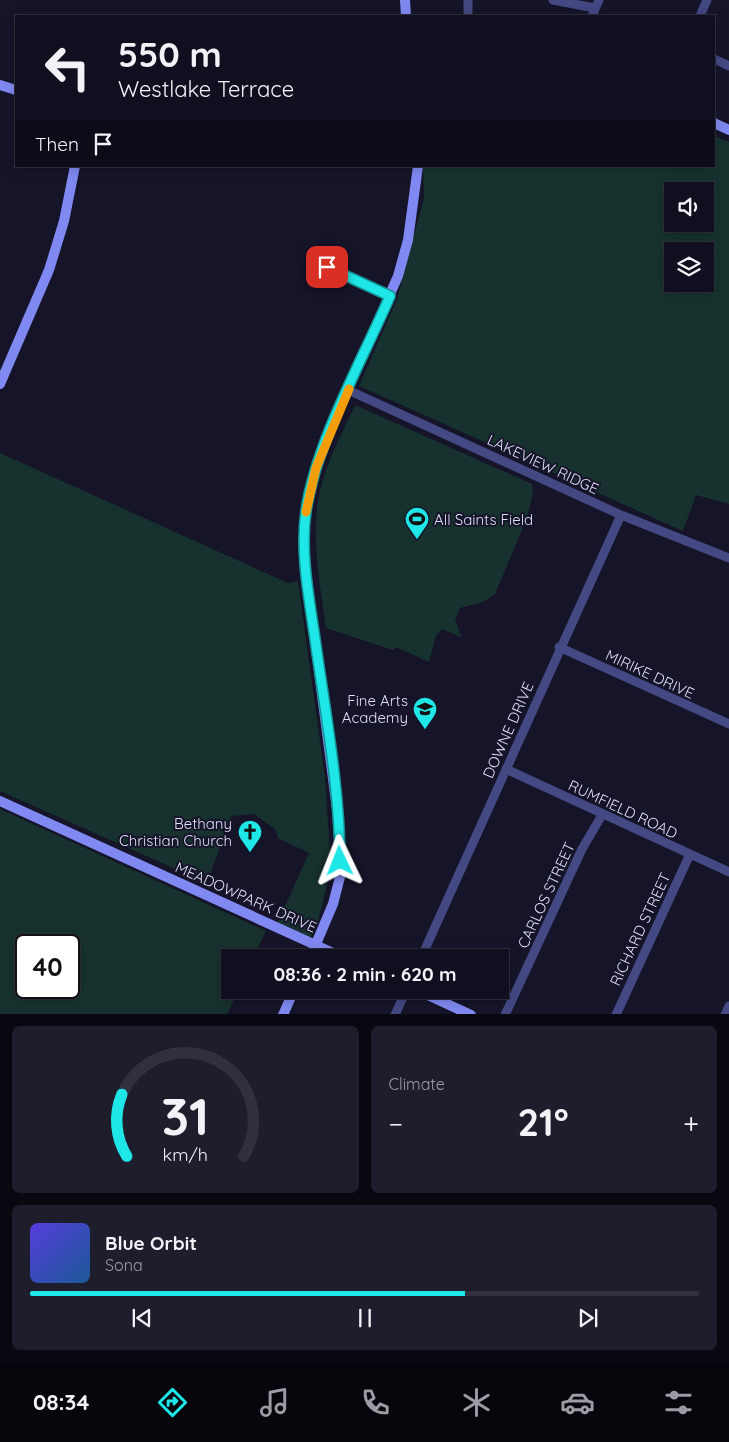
<!DOCTYPE html>
<meta charset="utf-8">
<style>
body{margin:0;font-family:Quicksand,sans-serif;background:#1e1d2c;color:#f1f3f6;height:100vh;display:flex;flex-direction:column;font-size:19px;white-space:nowrap}
*{box-sizing:border-box;margin:0}
p{font-size:16px;color:#9c9ca4}
.icon{flex:none;width:28px;height:28px;fill:none;stroke:currentColor;stroke-width:2;stroke-linecap:round;stroke-linejoin:round}
.map{position:relative;height:1014px;overflow:hidden}
.sheet{display:flex;flex-direction:column;gap:12px;padding:12px;background:#090811;flex:1}
.sheet>*{flex:none}
.guide{position:absolute;left:15px;top:15px;width:700px;height:152px;border-radius:0px;box-shadow:0 2px 12px #0003,0 0 0 1px #302f3d;background:#100f1f;color:#f1f3f6;overflow:hidden}
.fabs{position:absolute;left:664px;top:182px;display:grid;gap:10px}
.fabs a{display:grid;place-items:center;width:50px;height:50px;border-radius:0px;background:#100f1f;box-shadow:0 2px 12px #0003,0 0 0 1px #302f3d;font-size:25px}
.speed{position:absolute;left:15px;top:934px;display:flex;gap:10px;font-size:25px;font-weight:700;text-align:center}
.speed>*{display:grid;place-content:center;width:65px;height:65px;border-radius:50%;background:#100f1f;box-shadow:0 2px 12px #0003,0 0 0 1px #302f3d;line-height:1}
.speed .limit{border:2px solid #111;border-radius:8px;background:#fff;color:#111}
.pin{position:absolute;display:grid;place-items:center;width:42px;height:42px;color:#fff;margin:-21px;border-radius:10px;box-shadow:0 2px 8px #0006}
.me{position:absolute;width:55px;margin:-28px;rotate:358deg;stroke-linejoin:round;filter:drop-shadow(0 0 4px #0008)}
.turn{display:flex;align-items:center;gap:18px;height:105px;padding:0 20px;font-size:22px}
.turn .icon{width:65px;height:65px;stroke-width:2.5}
.turn b{display:block;font-size:35px;line-height:42px}
.then{display:flex;align-items:center;height:48px;padding:0 20px;background:#0003;gap:10px;font-size:19px}
.big{font-size:38px;font-weight:800;line-height:1.1}
.sheet .tile{flex:1;display:flex;flex-direction:column;justify-content:center;gap:8px;min-width:0;padding:0 18px;border-radius:8px;background:#1e1d2c}
.sheet .dial{align-items:center;gap:0}
.dial svg{height:130px;overflow:visible;fill:none;stroke:#302f3d;stroke-width:7;stroke-linecap:round;text-anchor:middle}
.dial text{fill:#f1f3f6;stroke:none}
.song{display:flex;align-items:center;gap:15px}
.cover{width:60px;height:60px;border-radius:8px;background:linear-gradient(135deg,hsl(250 70% 55%),hsl(210 70% 35%))}
.played{height:5px;border-radius:2px;background:linear-gradient(90deg,#1fe7e7 65%,#302f3d 65%)}
.keys{display:flex;justify-content:space-around;direction:ltr}
.heat{display:flex;justify-content:space-between;align-items:center;font-size:28px;direction:ltr}
.sheet .tiles{flex:1;display:grid;gap:12px;grid-template-columns:1fr 1fr}
.tile:last-child{grid-column:span 2}
.trip{position:absolute;left:221px;top:949px;width:288px;height:50px;border-radius:0px;background:#100f1f;box-shadow:0 2px 12px #0003,0 0 0 1px #302f3d;font-weight:800;line-height:50px;text-align:center}
.tabs{display:flex;height:80px;justify-content:space-around;align-items:center;background:#06060c;color:#9c9ca4}
.tabs .icon{width:35px;height:35px}
.tabs .current{color:#1fe7e7}
.tabs b{font-size:22px;color:#f1f3f6}
.map>svg:first-child{display:block}
.green{fill:#17322e;fill-rule:evenodd}
.lines{fill:none;stroke-linecap:round;stroke-linejoin:round}
.street{stroke:#444883;stroke-width:9}
.secondary{stroke:#8089f1;stroke-width:10}
.route-casing{stroke:#149696;stroke-width:12}
.route{stroke:#1fe7e7;stroke-width:9}
.slow{stroke:#f59e0b;stroke-width:9}
.labels{text-anchor:middle;dominant-baseline:central;stroke-width:4;stroke-linejoin:round;paint-order:stroke}
.street-label{font-size:15px;fill:#dfdffc;stroke:#151429}
.poi-label{font-size:15px;fill:#dfdffc;stroke:#151429;text-anchor:end}
</style>
<div class="map">
<svg width="729" height="1015" viewBox="0 0 729 1015">
<rect width="100%" height="100%" fill="#151429"/>
<path class="green" d="M714 136 729 142V504L696 495 683 531 359 386 397 299 424 198 423 166H714ZM672 191H705V224H672ZM672 251H705V284H672Z
M355 405 532 484 533 492 527 518 495 594 483 602 460 608 455 620 462 638 442 629 436 636 429 662 396 647 393 650 326 628C320 583 310 536 320 491 327 461 342 433 355 405Z
M0 453 288 583 298 581 325 778 331 867 318 922 310 940 276 926 309 853 278 838 276 830 254 814 231 816 207 883 0 791Z
M0 809 266 931 254 957 230 958V990H239L227 1014H0ZM26 945H69V988H26Z"/>
<g class="lines">
<path class="street" d="M468 0V16
M553 0 595 8
M592 16 599 0
M700 16 707 0
M714 59 729 66
M311 261 390 296
M348 390 621 515 729 558
M559 647 729 724
M506 769 729 872
M421 958 621 515
M395 1015 406 990
M505 1015 582 849 602 815
M616 1015 690 854
M725 1015 729 1006"/>
<path class="secondary" d="M405 0 406 16
M0 85 16 90
M714 123 729 130
M0 384 49 270 64 221 75 166
M0 801 344 958
M310 958 333 904 341 873 337 809 305 565V514L316 469 332 425 398 276 408 240 418 166
M417 990 471 1015
M283 1015 294 990"/>
</g>
<g class="lines">
<defs>
<path id="route" d="M327 267 390 296C362 361 316 442 306 511 300 553 309 597 315 639 325 710 340 790 340 861"/>
</defs>
<use href="#route" class="route-casing"/>
<use href="#route" class="route"/>
<path class="slow" d="M306 512 316 468 349 389"/>
</g>
<defs>
<symbol id="stadium-pin" viewBox="-11 -11 22 30"><path d="M0 17L-7.5 6A9.5 9.5 0 1 1 7.5 6Z" fill="#1fe7e7" stroke="#151429"/><path d="M0-5a6.5 5 0 1 0 0 10a6.5 5 0 1 0 0-10ZM-3.5-1.8h7v3.6h-7Z" fill="#111"/></symbol>
<symbol id="school-pin" viewBox="-11 -11 22 30"><path d="M0 17L-7.5 6A9.5 9.5 0 1 1 7.5 6Z" fill="#1fe7e7" stroke="#151429"/><path d="M0-5L7-2L0 1L-7-2ZM-4 1L0 2.5L4 1V4Q0 6-4 4Z" fill="#111"/></symbol>
<symbol id="church-pin" viewBox="-11 -11 22 30"><path d="M0 17L-7.5 6A9.5 9.5 0 1 1 7.5 6Z" fill="#1fe7e7" stroke="#151429"/><path d="M-1.2-6h2.4v3.5h3.3v2.4h-3.3V6h-2.4V-.1h-3.3v-2.4h3.3Z" fill="#111"/></symbol>
</defs>
<g fill-rule="evenodd">
<use href="#stadium-pin" x="403" y="505" width="28" height="38"/>
<use href="#school-pin" x="411" y="695" width="28" height="38"/>
<use href="#church-pin" x="236" y="818" width="28" height="38"/>
</g>
<g class="labels">
<g class="street-label">
<text transform="translate(543 464) rotate(25)">LAKEVIEW RIDGE</text>
<text transform="translate(650 674) rotate(25)">MIRIKE DRIVE</text>
<text transform="translate(508 730) rotate(-66)">DOWNE DRIVE</text>
<text transform="translate(623 809) rotate(25)">RUMFIELD ROAD</text>
<text transform="translate(546 895) rotate(-65)">CARLOS STREET</text>
<text transform="translate(246 897) rotate(24)">MEADOWPARK DRIVE</text>
<text transform="translate(640 929) rotate(-65)">RICHARD STREET</text>
</g>
<g class="poi-label">
<text x="434" y="519" text-anchor="start">All Saints Field</text>
<text x="408" y="700">Fine Arts<tspan x="408" dy="17">Academy</tspan></text>
<text x="232" y="823">Bethany<tspan x="232" dy="17">Christian Church</tspan></text>
</g>
</g>
</svg>
<div class="fabs">
<a><svg class="icon" aria-label="sound" viewBox="0 0 24 24"><path d="M4 9h4l5-4v14l-5-4H4zM17 9q2 3 0 6"/></svg></a>
<a><svg class="icon" aria-label="layers" viewBox="0 0 24 24"><path d="M12 4l9 5-9 5-9-5zM3 14l9 5 9-5"/></svg></a>
</div>
<div class="speed"><div class="limit">40</div></div>
<div class="pin" style="left:327px;top:267px;background:#d93025"><svg class="icon" aria-label="arrive" viewBox="0 0 24 24"><path d="M6 21V4h12l-3 4 3 4H6"/></svg></div>
<svg class="me" style="left:340px;top:861px" viewBox="-20 -20 40 40"><path d="M0-17L14 15 0 8-14 15z" fill="#1fe7e7" stroke="#fff" stroke-width="4"/></svg>
<div class="trip">08:36 · 2 min · 620 m</div>
<div class="guide">
<div class="turn"><svg class="icon" aria-label="left" viewBox="0 0 24 24"><path d="M17 20v-9H6M10 6l-5 5 5 5"/></svg><div><b>550 m</b>Westlake Terrace</div></div>
<div class="then">Then<svg class="icon" aria-label="arrive" viewBox="0 0 24 24"><path d="M6 21V4h12l-3 4 3 4H6"/></svg></div>
</div>
</div>
<section class="sheet">
<div class="tiles">
<div class="tile dial"><svg viewBox="0 0 100 80">
<path d="M14 69A42 42 0 1 1 86 69"/>
<path d="M14 69A42 42 0 0 1 11 31" stroke="#1fe7e7"/>
<text x="50" y="56" font-size="32" font-weight="700">31</text>
<text x="50" y="72" font-size="11">km/h</text>
</svg></div>
<div class="tile"><p>Climate</p>
<div class="heat"><a>−</a><b class="big">21°</b><a>+</a></div>
</div>
<div class="tile">
<div class="song"><i class="cover"></i><div><b>Blue Orbit</b><p>Sona</p></div></div>
<div class="played"></div>
<div class="keys"><svg class="icon" aria-label="previous" viewBox="0 0 24 24"><path d="M18 5L8 12l10 7zM5 5v14"/></svg><svg class="icon" aria-label="pause" viewBox="0 0 24 24"><path d="M8 5v14M16 5v14"/></svg><svg class="icon" aria-label="next" viewBox="0 0 24 24"><path d="M6 5l10 7-10 7zM19 5v14"/></svg></div>
</div>
</div>
</section>
<nav class="tabs">
<b>08:34</b>
<svg class="icon current" aria-label="directions" viewBox="0 0 24 24"><path d="M12 3l9 9-9 9-9-9zM9 14v-3h6M13 9l2 2-2 2"/></svg>
<svg class="icon" aria-label="music" viewBox="0 0 24 24"><path d="M9 18V5l10-2v13"/><circle cx="6" cy="18" r="3"/><circle cx="16" cy="16" r="3"/></svg>
<svg class="icon" aria-label="phone" viewBox="0 0 24 24"><path d="M5 4h4l2 5-3 2q2 4 5 5l2-3 5 2v4C11 20 4 13 5 4z"/></svg>
<svg class="icon" aria-label="climate" viewBox="0 0 24 24"><path d="M12 3v18M4 7l16 10M4 17L20 7"/></svg>
<svg class="icon" aria-label="car" viewBox="0 0 24 24"><path d="M5 17H2v-5l4-1 3-4h7l3 4 3 1v5h-3M9 17h6M6 11h13"/><circle cx="7" cy="17" r="2"/><circle cx="17" cy="17" r="2"/></svg>
<svg class="icon" aria-label="filters" viewBox="0 0 24 24"><path d="M4 7h16M4 17h16"/><circle cx="9" cy="7" r="2"/><circle cx="15" cy="17" r="2"/></svg>
</nav>
